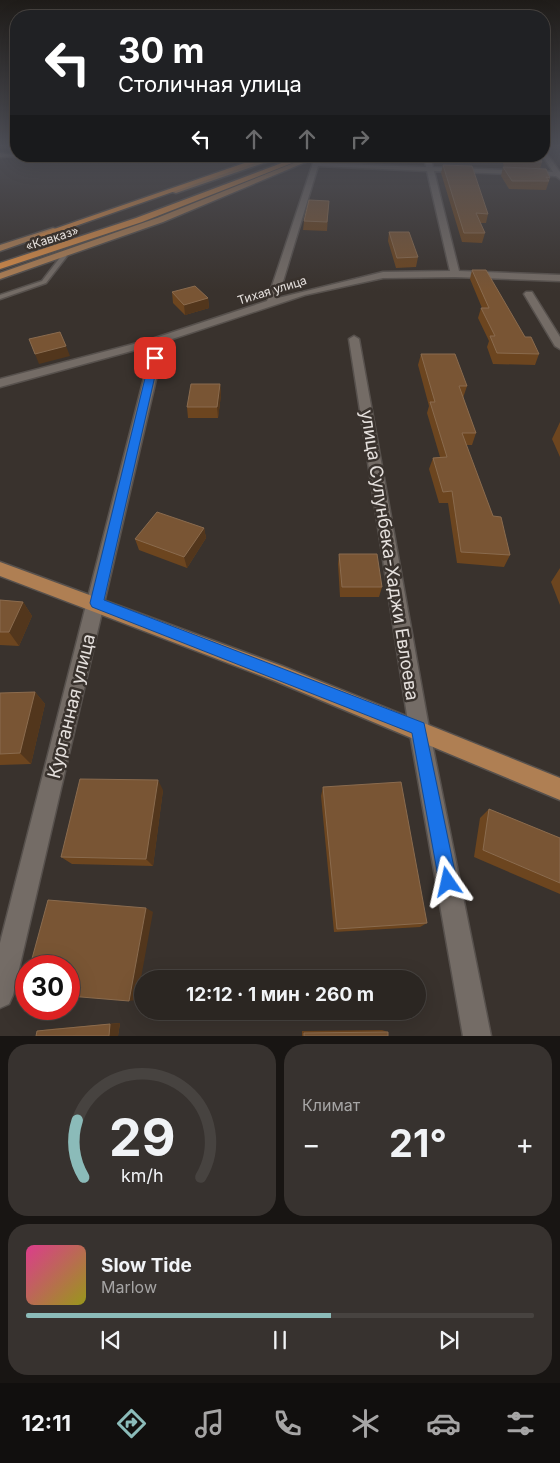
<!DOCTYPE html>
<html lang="ru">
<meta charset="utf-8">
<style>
body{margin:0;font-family:Inter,sans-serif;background:#37322f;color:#f1f3f6;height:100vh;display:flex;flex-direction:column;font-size:19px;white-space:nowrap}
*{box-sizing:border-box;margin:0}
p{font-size:16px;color:#a6a5a5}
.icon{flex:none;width:28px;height:28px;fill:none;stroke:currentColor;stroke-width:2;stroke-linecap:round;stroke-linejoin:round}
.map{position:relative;height:1036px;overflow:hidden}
.drawer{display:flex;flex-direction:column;gap:8px;padding:8px;background:#181513;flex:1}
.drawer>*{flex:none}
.guide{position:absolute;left:10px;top:10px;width:540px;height:152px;border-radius:20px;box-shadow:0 5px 20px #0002,0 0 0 1px #474340;background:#202124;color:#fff;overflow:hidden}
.speed{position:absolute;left:15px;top:955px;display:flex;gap:10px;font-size:25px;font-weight:700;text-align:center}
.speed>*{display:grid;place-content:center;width:65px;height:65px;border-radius:50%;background:#2b2622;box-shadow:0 5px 20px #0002,0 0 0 1px #474340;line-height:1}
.speed .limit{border:8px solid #d22;background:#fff;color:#111}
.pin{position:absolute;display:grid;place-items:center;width:42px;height:42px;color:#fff;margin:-21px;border-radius:10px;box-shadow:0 2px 8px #0006}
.me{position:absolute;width:55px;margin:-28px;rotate:349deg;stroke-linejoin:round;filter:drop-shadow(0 0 4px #0008)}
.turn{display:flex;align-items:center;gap:18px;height:105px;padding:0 25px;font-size:22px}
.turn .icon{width:65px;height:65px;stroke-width:2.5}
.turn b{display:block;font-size:35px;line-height:42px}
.lanes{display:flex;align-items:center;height:48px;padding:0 25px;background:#0003;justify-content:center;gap:25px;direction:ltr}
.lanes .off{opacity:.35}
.big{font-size:38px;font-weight:700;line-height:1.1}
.drawer .widget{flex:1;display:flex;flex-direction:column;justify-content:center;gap:8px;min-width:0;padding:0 18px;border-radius:20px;background:#37322f}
.drawer .dial{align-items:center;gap:0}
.dial svg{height:130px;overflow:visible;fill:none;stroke:#474340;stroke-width:7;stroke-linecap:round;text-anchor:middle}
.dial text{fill:#f1f3f6;stroke:none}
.song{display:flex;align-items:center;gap:15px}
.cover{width:60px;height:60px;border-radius:8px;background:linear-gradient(135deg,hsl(330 70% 55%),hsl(60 70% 35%))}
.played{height:5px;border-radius:2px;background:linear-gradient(90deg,#8bbbb9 60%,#474340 60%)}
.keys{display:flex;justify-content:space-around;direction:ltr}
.heat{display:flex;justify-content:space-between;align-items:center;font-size:28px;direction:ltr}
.drawer .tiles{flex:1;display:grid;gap:8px;grid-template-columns:1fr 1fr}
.widget:last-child{grid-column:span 2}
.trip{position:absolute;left:134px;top:970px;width:292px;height:50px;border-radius:25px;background:#2b2622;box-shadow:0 5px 20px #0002,0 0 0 1px #474340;font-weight:700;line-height:50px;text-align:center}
.tabs{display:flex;height:80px;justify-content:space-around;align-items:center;background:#110f0e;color:#a6a5a5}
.tabs .icon{width:35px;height:35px}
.tabs .current{color:#8bbbb9}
.tabs b{font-size:22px;color:#f1f3f6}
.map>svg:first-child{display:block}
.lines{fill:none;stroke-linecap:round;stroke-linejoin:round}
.lane-casing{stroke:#57514d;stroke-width:3}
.street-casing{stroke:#57514d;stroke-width:3}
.primary-casing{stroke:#57514d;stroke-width:3}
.highway-casing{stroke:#57514d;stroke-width:3}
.lane{fill:#746c66;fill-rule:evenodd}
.street{fill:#746c66;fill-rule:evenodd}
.primary{fill:#af7f53;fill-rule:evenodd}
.highway{fill:#d78b46;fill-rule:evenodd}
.wall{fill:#6c451f}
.shaded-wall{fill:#52361c}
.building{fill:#795534;stroke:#8a6b4e}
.route{fill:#1a73e8;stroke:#114b97}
.labels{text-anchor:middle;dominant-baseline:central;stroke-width:5;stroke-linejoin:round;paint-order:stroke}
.far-street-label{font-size:12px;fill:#e5e0dd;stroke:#39322d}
.near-street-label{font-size:18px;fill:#e5e0dd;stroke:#39322d}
</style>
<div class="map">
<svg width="560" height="1036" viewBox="0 0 560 1036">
<rect width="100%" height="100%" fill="#39322d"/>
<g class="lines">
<defs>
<path id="lane" d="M62 255 67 256 46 283 0 299V295L42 281Z"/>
<path id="street" d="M544 150 560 172V179L556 176 434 171 459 271 560 275V281L455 277 383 278 305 295 157 344 0 387V379L149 340 267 301 313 163 426 167 424 156H430L433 167 553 172 543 156ZM318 166 427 171 450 271 383 272 278 298Z
M0 153 19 156 0 157Z
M526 292H532L560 337V349L555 346 524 294Z
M354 336 359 339 429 728 491 1036H463L409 728 349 339Z
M155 355 161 358 13 995 9 1004 0 1008V943L149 358Z"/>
<path id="primary" d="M274 156H284L176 193 169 191Z
M311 156H320L163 222 0 279V273L157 218Z
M53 228 60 230 0 251V245Z
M0 562 282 666 560 778V800L275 681 0 576Z"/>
<path id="highway" d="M265 156H275L41 238 34 236Z
M300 156H310L142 222 0 269V263L136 218Z"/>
</defs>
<use href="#lane" class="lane-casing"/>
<use href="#street" class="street-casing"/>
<use href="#primary" class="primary-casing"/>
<use href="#highway" class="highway-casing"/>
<use href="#lane" class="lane"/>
<use href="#street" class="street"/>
<use href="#primary" class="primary"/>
<use href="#highway" class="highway"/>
</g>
<path class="wall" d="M384 156H415L413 162 384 161Z
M501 156H539L542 162 540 169 550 178 546 190 509 189 501 176 503 167H504Z
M443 165 488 214 486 223H480L485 233 482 243 462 242 441 173Z
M329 201 327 231 303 230 304 221Z
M389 232 418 257 416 267 396 268 388 241Z
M472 270 539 354 535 365 493 364 487 347 489 341 478 318 481 308H482L470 279Z
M172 292 208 298 209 308 185 315 173 303Z
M421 354 467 386 463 398 476 433 472 445H466L493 516 510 555 504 567 457 563 448 503H439L429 469 433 458 440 457 427 413 429 406 418 365Z
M220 384 221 395 218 418H188L187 407Z
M560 422V457L552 439Z
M204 528 206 538 187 568 139 550 135 539Z
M339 554 382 587 379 597H340L338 564Z
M560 568V605L551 582Z
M0 600 23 602 32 616 19 646 0 645Z
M35 692 45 704 31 764 0 765V693Z
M323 787 427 923 420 927 334 932 321 796Z
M163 790 153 866 72 864 61 857Z
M489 809 560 838V894L474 857 480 818Z
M120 1023 118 1036 37 1031 50 1029Z
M382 1030 388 1032V1036H302V1031Z"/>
<path class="shaded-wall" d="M208 298 209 308 185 315 184 305Z
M66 346 70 356 39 364 35 354Z
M220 384 221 395 218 418 217 407Z
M204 528 206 538 187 568 184 557Z
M23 602 32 616 19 646 9 632Z
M35 692 45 704 31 764 20 753Z
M158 780 163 790 153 866 146 859Z
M146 908 153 912 137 1000 129 1001Z
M120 1023 118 1036H109L110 1024Z"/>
<path class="building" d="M505 156H539L542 162 506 161Z
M443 165 472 166 488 214 476 213 485 233H464Z
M503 167 546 169 550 178 546 177 549 181H512Z
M309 200 329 201 327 222 304 221Z
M389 232H409L418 257 397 258Z
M472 270H486L525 337H531L539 354 497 353 490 336H495L481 308H489Z
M195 286 208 298 184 305 172 292Z
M60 332 66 346 35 354 29 339Z
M421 354H455L467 386H459L476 433H462L493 516 501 517 510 555 461 552 452 491 443 492 433 458 447 457 430 402H435Z
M191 384H220L217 407H187Z
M157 512 204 528 184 557 135 539Z
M339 554H377L382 587H342Z
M0 600 23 602 9 632H0Z
M35 692 20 753 0 754V693Z
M80 779 158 780 146 859 61 857Z
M401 782 427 923 337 929 323 787Z
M489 809 560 838V883L483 850Z
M48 900 146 908 129 1001 69 996V966H30Z
M26 979V992H23Z
M110 1024 109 1036H36L37 1031Z
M388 1032V1036H304V1033Z"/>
<linearGradient id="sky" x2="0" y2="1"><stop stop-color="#1f1c19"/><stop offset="0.5" stop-color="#4e4f57"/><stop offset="1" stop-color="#4e4f57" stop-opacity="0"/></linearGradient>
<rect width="560" height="291" fill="url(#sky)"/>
<path class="route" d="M155 355 159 358 104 600 424 723 457 882 454 888 448 891 442 888 439 882 412 733 92 607 90 603 150 358Z"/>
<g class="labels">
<g class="far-street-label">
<text transform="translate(52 238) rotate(-18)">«Кавказ»</text>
<text transform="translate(272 290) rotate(-17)">Тихая улица</text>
</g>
<g class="near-street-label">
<text transform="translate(390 555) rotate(81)">улица Сулунбека-Хаджи Евлоева</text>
<text transform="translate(71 706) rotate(-76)">Курганная улица</text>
</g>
</g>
</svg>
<div class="speed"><div class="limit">30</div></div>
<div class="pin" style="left:155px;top:358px;background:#d93025"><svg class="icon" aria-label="arrive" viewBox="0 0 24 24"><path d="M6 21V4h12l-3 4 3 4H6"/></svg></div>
<svg class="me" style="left:448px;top:882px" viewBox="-20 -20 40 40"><path d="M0-17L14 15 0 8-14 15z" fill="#1a73e8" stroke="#fff" stroke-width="4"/></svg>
<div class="trip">12:12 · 1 мин · 260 m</div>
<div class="guide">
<div class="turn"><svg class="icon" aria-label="left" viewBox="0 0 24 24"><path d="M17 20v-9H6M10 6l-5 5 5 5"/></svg><div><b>30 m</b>Столичная улица</div></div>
<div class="lanes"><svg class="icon" aria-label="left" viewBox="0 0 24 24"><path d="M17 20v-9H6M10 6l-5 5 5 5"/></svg><svg class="icon off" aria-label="ahead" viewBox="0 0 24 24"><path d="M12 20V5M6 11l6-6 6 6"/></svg><svg class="icon off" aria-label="ahead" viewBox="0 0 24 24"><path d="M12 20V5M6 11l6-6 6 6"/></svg><svg class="icon off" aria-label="right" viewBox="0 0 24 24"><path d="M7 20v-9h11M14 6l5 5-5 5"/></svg></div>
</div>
</div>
<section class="drawer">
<div class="tiles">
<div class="widget dial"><svg viewBox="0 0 100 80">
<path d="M14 69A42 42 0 1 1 86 69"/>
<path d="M14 69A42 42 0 0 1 10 34" stroke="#8bbbb9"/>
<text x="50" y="56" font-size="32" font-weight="700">29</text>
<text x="50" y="72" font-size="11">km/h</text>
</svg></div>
<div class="widget"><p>Климат</p>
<div class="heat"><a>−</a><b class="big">21°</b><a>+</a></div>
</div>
<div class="widget">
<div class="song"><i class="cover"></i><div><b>Slow Tide</b><p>Marlow</p></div></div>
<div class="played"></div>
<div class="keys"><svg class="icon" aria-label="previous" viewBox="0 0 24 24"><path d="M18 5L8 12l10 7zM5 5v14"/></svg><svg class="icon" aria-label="pause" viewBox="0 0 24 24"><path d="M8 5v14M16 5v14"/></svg><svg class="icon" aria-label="next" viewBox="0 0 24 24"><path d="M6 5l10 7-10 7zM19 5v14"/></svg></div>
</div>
</div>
</section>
<nav class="tabs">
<b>12:11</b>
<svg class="icon current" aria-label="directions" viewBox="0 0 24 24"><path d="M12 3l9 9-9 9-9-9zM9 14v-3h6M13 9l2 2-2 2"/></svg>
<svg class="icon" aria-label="music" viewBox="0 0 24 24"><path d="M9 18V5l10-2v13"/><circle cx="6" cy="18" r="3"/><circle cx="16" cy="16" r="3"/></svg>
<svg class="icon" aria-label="phone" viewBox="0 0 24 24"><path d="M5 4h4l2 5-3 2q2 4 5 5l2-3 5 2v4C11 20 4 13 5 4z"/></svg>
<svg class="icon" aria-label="climate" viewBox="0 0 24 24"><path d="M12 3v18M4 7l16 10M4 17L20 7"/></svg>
<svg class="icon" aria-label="car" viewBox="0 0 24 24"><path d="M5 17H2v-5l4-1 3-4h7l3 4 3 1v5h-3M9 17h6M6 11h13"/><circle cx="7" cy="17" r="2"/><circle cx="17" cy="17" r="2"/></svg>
<svg class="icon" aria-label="filters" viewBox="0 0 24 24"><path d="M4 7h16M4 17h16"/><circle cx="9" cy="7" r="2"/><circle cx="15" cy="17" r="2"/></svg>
</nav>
